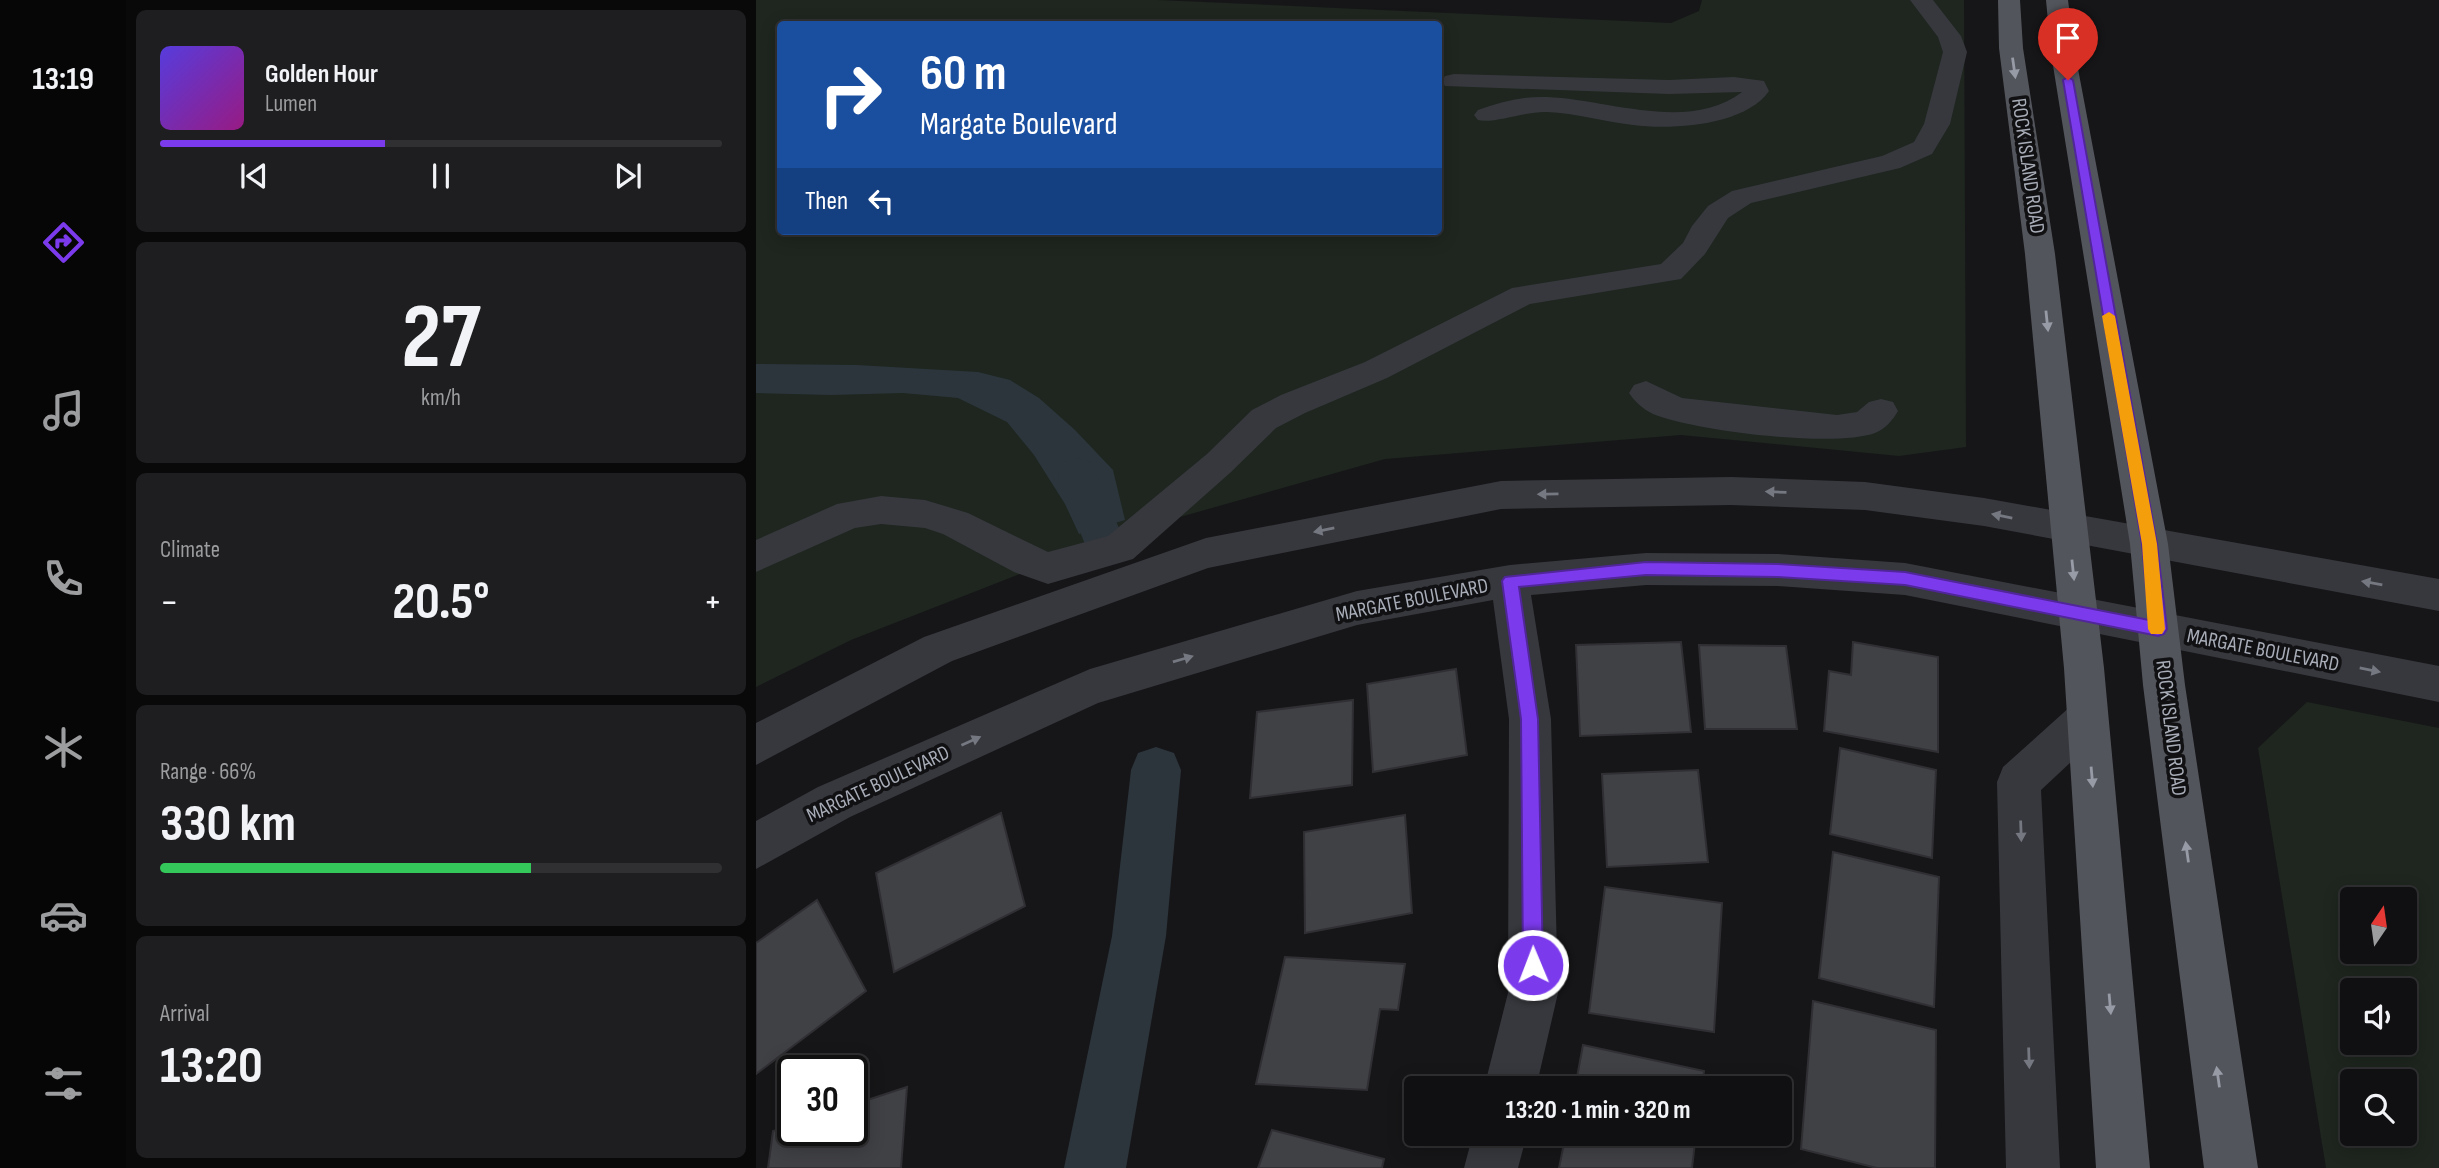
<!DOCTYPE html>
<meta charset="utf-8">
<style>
body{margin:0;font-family:"Sofia Sans Condensed",sans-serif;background:#1e1e20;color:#f1f3f6;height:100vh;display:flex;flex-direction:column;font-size:26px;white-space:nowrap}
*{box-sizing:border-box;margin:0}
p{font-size:23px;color:#9c9d9f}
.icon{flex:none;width:38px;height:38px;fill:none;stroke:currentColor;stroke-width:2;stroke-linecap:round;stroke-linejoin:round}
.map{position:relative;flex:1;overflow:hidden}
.drawer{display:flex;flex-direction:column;gap:10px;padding:10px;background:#09090a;width:630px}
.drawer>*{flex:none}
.banner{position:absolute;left:21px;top:21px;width:665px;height:214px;border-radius:7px;box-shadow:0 4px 18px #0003,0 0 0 2px #303032;background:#1a4fa0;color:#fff;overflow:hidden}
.needle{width:46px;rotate:13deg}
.controls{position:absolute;left:1584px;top:887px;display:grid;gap:14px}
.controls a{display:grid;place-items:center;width:77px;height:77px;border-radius:7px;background:#101012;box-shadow:0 4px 18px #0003,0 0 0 2px #303032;font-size:35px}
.speed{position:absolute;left:21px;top:1055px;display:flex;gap:14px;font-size:35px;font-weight:700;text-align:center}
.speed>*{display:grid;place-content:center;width:91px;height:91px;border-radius:50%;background:#101012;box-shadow:0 4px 18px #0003,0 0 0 2px #303032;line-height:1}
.speed .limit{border:4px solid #111;border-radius:10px;background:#fff;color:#111}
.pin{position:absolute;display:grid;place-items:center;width:60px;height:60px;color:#fff;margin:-72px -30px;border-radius:50% 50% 50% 0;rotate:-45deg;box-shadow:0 0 7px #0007}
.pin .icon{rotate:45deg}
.me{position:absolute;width:77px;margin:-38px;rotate:359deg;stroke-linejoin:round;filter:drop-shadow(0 0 5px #0008)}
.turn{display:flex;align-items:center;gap:24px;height:147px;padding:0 28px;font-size:32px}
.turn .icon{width:91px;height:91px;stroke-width:2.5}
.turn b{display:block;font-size:49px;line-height:60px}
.then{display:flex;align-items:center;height:66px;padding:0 28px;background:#0003;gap:14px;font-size:26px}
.big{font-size:52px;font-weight:700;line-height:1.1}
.drawer .card{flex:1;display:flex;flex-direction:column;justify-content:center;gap:10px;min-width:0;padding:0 24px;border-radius:10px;background:#1e1e20}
.drawer .dial{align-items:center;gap:0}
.dial b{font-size:91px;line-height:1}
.song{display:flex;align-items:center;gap:21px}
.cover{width:84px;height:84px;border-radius:10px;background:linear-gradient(135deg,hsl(250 70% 55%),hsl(310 70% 35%))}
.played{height:7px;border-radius:4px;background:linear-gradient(90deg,#7c3aed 40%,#303032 40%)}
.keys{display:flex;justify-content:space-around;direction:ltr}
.heat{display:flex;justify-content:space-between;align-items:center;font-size:38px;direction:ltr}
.charge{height:10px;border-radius:5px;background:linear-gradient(90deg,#34c759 66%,#303032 0)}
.trip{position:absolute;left:648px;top:1076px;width:388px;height:70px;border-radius:7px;background:#101012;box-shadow:0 4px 18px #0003,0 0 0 2px #303032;font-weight:700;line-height:70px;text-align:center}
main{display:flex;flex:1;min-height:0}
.tab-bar{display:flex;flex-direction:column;width:126px;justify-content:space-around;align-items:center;background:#060607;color:#9c9d9f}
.tab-bar .icon{width:49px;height:49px}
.tab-bar .current{color:#7c3aed}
.tab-bar b{font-size:32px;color:#f1f3f6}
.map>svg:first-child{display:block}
.green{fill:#1e261f;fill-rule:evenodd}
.water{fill:#2c353c}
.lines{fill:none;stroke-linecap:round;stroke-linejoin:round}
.canal{fill:#2c353c;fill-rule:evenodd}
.building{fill:#404145;stroke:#303034;stroke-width:2}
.minor{fill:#37383d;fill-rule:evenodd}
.major{fill:#53555c;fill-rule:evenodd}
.oneway{fill:#979ba6}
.oneway2{fill:#757881}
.route{fill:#7c3aed;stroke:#51269a;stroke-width:2}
.slow{fill:#f59e0b}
.labels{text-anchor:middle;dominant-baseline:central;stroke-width:7;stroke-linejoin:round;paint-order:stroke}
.street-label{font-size:21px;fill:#a8adb8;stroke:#111113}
</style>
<main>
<nav class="tab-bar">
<b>13:19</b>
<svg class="icon current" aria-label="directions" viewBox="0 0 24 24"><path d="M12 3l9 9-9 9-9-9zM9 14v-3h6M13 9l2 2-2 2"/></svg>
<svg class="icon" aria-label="music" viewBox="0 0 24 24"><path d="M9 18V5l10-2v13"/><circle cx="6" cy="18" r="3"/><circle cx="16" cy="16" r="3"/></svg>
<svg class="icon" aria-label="phone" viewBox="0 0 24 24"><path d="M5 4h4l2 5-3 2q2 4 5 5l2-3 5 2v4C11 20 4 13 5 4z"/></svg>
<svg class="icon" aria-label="climate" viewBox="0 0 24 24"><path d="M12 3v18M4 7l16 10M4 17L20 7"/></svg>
<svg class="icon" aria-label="car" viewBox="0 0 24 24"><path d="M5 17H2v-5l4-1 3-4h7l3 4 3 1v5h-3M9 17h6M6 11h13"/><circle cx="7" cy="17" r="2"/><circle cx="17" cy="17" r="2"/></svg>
<svg class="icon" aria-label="filters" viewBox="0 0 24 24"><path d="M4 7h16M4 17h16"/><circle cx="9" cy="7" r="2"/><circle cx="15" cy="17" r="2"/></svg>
</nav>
<section class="drawer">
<div class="card">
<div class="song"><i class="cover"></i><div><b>Golden Hour</b><p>Lumen</p></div></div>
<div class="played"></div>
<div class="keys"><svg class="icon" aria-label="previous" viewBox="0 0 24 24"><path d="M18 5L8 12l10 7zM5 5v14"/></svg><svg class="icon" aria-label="pause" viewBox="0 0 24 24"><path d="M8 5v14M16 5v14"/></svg><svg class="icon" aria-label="next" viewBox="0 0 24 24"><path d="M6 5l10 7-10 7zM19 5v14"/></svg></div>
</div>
<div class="card dial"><b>27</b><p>km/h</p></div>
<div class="card"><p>Climate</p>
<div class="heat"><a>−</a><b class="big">20.5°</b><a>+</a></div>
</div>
<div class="card"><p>Range · 66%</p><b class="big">330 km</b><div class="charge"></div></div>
<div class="card"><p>Arrival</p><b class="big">13:20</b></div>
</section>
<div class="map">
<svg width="1683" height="1168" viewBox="0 0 1683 1168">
<rect width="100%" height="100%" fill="#161618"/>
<path class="green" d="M0 0H402L915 23 943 11 946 0H1208L1210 447 1143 456 925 435 629 459 371 532 95 640 0 687ZM24 24H682V231H24Z
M1551 702 1683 728V1168H1570L1502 748ZM1596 900H1648V952H1596ZM1596 990H1648V1043H1596ZM1596 1082H1648V1134H1596Z"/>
<path class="water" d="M0 364 101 365 222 372 254 380 283 398 319 430 357 470 369 520 323 534 309 504 278 455 251 422 202 398 147 393 75 395 0 393Z"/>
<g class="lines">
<path class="canal" d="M321 458 335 462 368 540 362 552 347 557 332 552 301 473 307 462Z
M400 747 418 753 425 770 410 936 370 1168H308L356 936 375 770 382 753Z"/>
</g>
<path class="building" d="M925 642 935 732 824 736 820 645Z
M1097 642 1182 657V752L1068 731 1073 671 1095 675Z
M943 645 1030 646 1041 729H949Z
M700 669 711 755 617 772 611 684Z
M597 700 596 785 494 798 501 712Z
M1084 748 1180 770 1176 858 1074 834Z
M942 770 952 862 851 867 846 774Z
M245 813 269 906 138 972 120 873Z
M649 815 656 913 549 933 548 832Z
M1077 852 1183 877 1178 1007 1063 978Z
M849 887 966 903 958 1032 833 1013Z
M61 900 110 991 0 1074V943Z
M529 957 649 964 642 1010 624 1009 611 1090 500 1084Z
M1057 1001 1180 1030 1179 1168H1121L1045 1149Z
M827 1045 948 1071 946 1088H819Z
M151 1087 145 1168H12L17 1131 37 1125V1130H96V1105Z
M516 1130 628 1159 626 1168H502Z
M810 1134H940L936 1168H803Z"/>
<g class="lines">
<path class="minor" d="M1154 0H1177L1205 36 1211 52 1194 124 1176 154 1144 168 995 203 972 218 949 254 925 279 774 304 631 378 549 413 520 428 475 472 377 559 292 584 258 572 187 534 169 528 125 524 99 528 0 572V540L81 504 125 496 169 500 212 513 292 552 352 536 451 454 496 410 525 395 609 362 756 288 905 264 927 243 936 226 952 206 976 191 1126 156 1158 142 1168 124 1187 52 1182 37Z
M698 74 913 80 978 77 1008 81 1013 91C989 126 915 130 877 125 848 122 820 113 791 112 769 111 738 124 722 120L718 115 722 110C744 102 767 96 791 97 850 99 933 133 986 92L913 94 689 86 686 81 689 76Z
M890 381 926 398 1081 415 1101 412 1113 402 1125 399 1137 402 1142 411C1137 420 1129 429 1119 433 1079 448 938 431 897 414 887 409 879 402 873 393L878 385Z
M975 477 1109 482 1228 498 1683 579V611L1228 526 1109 510 975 505 745 509 452 568 196 661 0 765V723L168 637 450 538 745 481Z
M890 553 1022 554 1149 563 1683 666V702L1149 595 1022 586 890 585 775 595 795 719 802 993 780 1088H728L752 993 753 719 737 600 601 625 342 703 94 817 0 869V821L62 787 334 669 601 591 754 565Z
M1331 700 1346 705 1352 719 1346 733 1285 790 1304 1168H1250L1241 782 1247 767 1316 705Z
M717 1134H771L762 1168H708Z"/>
<path class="major" d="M1242 0H1264L1267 48 1299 254 1348 668 1394 1168H1340L1308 668 1269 254 1243 48Z
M1290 0H1312L1319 53 1412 544 1429 685 1502 1168H1448L1387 685 1374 544 1295 53Z"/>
</g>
<defs><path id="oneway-solid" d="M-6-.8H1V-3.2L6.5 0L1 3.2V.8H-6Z" transform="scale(1.75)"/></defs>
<g class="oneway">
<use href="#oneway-solid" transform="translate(1258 68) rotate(82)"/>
<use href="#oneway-solid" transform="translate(1291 321) rotate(84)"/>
<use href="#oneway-solid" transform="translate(1317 570) rotate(84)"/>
<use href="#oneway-solid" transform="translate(1336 777) rotate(85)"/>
<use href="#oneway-solid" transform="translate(1431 852) rotate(-98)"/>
<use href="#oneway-solid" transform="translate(1354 1004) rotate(85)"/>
<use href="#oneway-solid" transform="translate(1462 1077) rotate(-98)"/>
</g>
<g class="oneway2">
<use href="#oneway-solid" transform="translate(1020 492) rotate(-178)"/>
<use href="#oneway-solid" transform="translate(792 494) rotate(179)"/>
<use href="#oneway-solid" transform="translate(1246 516) rotate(-169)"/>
<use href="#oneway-solid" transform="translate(568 530) rotate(169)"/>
<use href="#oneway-solid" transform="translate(1616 583) rotate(-170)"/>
<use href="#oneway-solid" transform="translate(427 659) rotate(-16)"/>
<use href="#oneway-solid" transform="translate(1614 670) rotate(11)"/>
<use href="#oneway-solid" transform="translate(215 741) rotate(-24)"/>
<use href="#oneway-solid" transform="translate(1265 831) rotate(88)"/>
<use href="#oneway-solid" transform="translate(1273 1058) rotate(88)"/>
</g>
<path class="route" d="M1312 77 1317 80 1401 544 1411 629 1408 634 1402 636 1149 585 1022 577 890 575 763 587 782 719 787 965 784 973 777 976 770 973 767 965 765 719 746 581 749 577 890 562 1022 564 1149 572 1393 620 1386 544 1307 80Z"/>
<path class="slow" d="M1353 312 1359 316 1401 544 1409 629 1406 634H1395L1392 629 1386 544 1346 316Z"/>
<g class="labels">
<g class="street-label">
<text transform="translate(1272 166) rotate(82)">ROCK ISLAND ROAD</text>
<text transform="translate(656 600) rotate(-11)">MARGATE BOULEVARD</text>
<text transform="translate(1507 650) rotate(11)">MARGATE BOULEVARD</text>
<text transform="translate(1415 728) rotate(83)">ROCK ISLAND ROAD</text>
<text transform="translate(122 784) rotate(-25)">MARGATE BOULEVARD</text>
</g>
</g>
</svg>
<div class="controls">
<a><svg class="needle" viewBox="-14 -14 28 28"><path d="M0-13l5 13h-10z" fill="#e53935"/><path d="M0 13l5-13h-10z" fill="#9c9d9f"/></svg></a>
<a><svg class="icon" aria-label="sound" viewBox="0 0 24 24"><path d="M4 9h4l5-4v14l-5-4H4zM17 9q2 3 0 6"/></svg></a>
<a><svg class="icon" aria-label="search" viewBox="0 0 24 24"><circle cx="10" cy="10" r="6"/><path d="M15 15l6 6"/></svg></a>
</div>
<div class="speed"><div class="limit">30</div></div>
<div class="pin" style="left:1312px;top:80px;background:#d93025"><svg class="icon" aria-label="arrive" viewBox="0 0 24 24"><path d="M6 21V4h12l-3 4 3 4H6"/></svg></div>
<svg class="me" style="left:777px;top:965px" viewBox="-20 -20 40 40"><circle r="17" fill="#7c3aed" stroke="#fff" stroke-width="3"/><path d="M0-11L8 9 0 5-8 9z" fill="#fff"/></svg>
<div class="trip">13:20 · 1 min · 320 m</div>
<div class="banner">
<div class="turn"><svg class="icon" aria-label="right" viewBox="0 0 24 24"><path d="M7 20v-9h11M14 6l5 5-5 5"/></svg><div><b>60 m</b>Margate Boulevard</div></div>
<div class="then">Then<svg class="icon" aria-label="left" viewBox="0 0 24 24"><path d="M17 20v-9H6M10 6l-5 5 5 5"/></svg></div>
</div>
</div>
</main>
